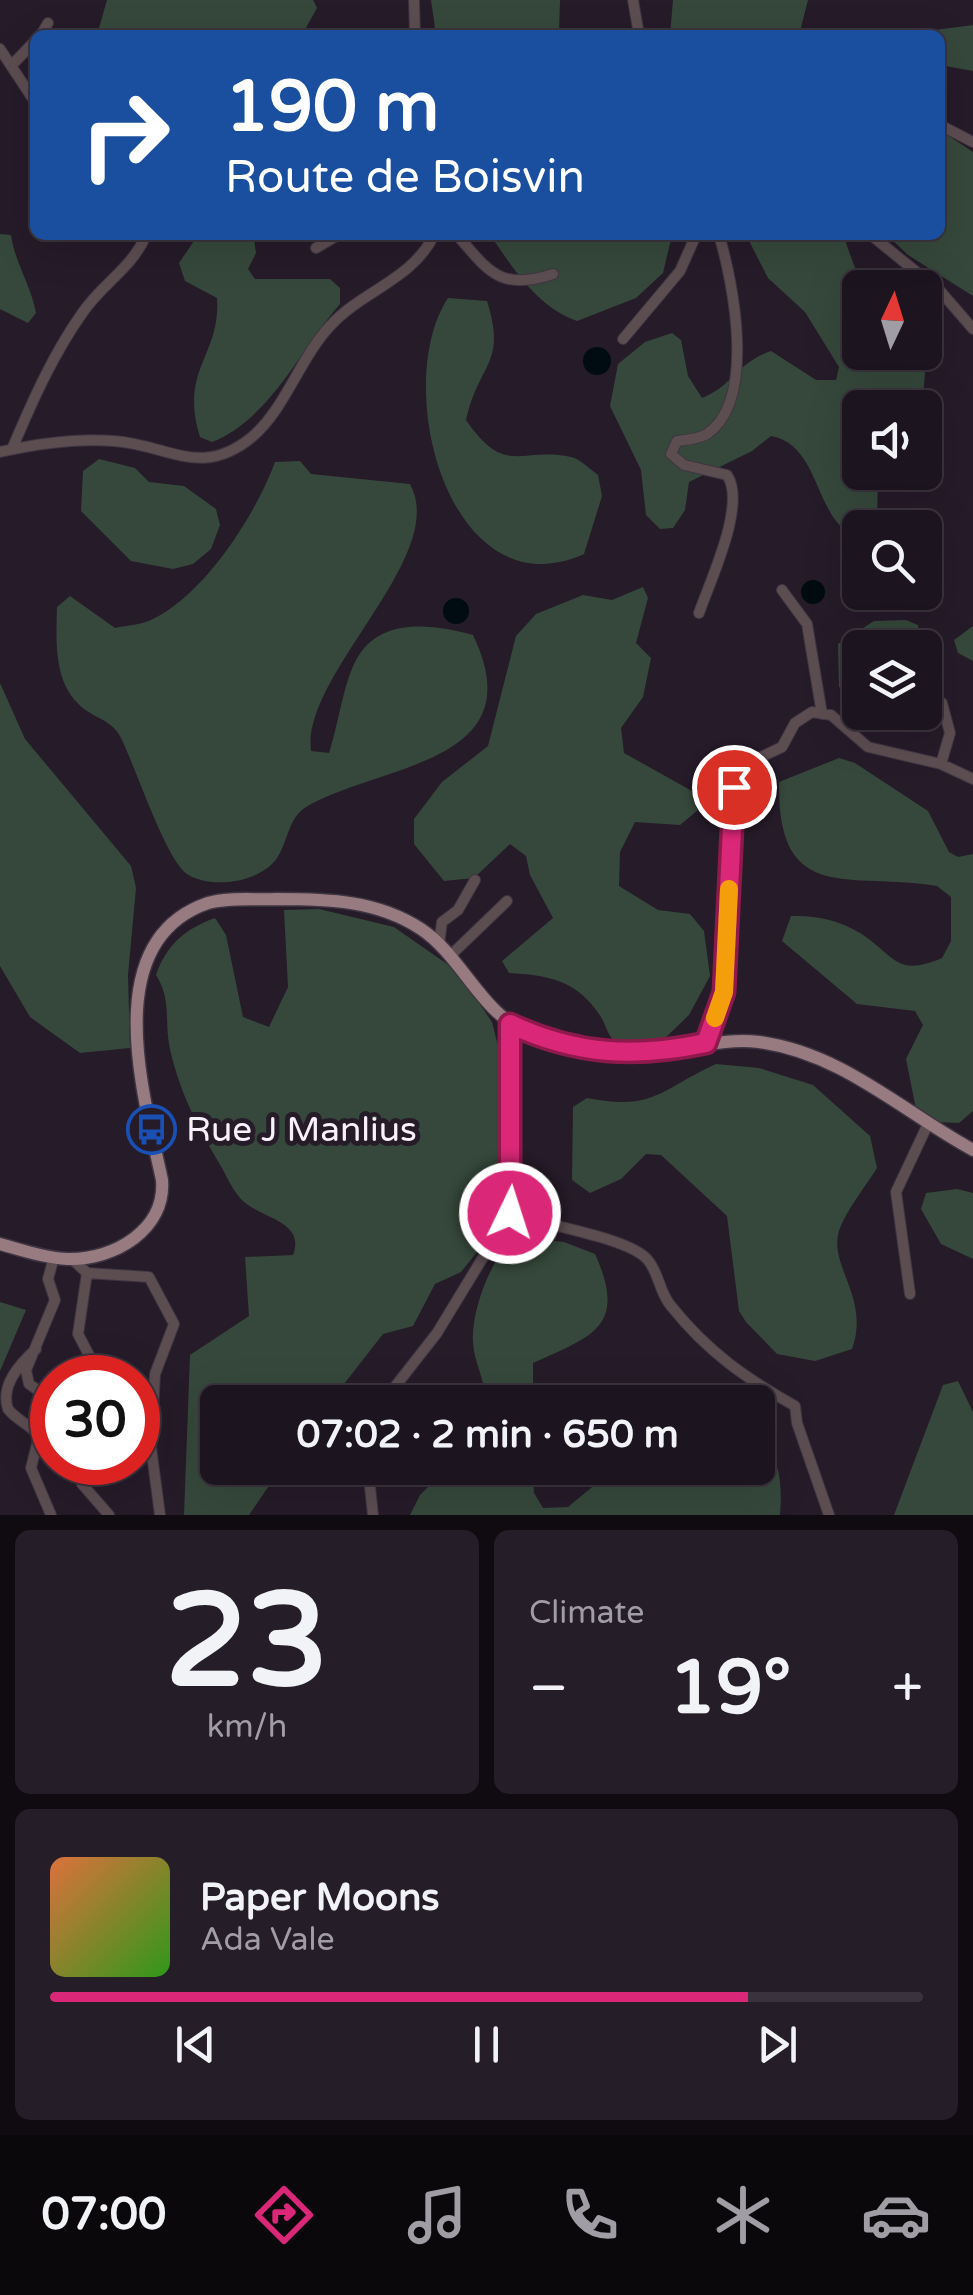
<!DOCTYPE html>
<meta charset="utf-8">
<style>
body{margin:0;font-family:"Varela Round",sans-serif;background:#251d28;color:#f1f3f6;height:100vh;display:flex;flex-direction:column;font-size:38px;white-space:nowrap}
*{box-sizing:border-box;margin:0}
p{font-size:32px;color:#a09ea4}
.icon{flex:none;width:55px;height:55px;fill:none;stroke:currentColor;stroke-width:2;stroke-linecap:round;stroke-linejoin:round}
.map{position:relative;height:1515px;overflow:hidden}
.sheet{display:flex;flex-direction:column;gap:15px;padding:15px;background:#0f0b11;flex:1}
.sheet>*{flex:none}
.banner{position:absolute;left:30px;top:30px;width:915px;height:210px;border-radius:15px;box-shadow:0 10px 40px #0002,0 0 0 2px #3a333d;background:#1a4fa0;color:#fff;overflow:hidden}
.needle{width:65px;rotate:4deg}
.fabs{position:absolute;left:842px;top:270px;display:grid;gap:20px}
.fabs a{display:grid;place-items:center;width:100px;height:100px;border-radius:15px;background:#1c141f;box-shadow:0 10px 40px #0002,0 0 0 2px #3a333d;font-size:50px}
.speed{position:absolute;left:30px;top:1355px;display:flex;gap:20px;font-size:50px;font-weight:700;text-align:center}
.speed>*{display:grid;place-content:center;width:130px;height:130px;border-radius:50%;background:#1c141f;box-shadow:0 10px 40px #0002,0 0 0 2px #3a333d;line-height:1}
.speed .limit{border:15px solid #d22;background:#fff;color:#111}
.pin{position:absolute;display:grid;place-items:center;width:85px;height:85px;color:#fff;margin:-42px;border:5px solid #fff;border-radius:50%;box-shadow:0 2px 10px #0007}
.me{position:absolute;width:110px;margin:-55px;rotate:4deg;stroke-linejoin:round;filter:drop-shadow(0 0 8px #0008)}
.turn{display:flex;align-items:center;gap:35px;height:210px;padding:0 30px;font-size:45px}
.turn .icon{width:130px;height:130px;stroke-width:2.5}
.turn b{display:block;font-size:70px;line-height:85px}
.big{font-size:75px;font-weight:800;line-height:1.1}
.sheet .tile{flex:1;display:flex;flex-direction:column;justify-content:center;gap:15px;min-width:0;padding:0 35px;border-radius:15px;background:#251d28}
.sheet .dial{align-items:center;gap:0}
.dial b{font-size:130px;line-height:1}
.song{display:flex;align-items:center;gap:30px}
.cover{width:120px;height:120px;border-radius:15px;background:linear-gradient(135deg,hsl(20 70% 55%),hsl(110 70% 35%))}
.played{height:10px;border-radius:5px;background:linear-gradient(90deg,#db2777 80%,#3a333d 80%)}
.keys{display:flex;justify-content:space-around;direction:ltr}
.heat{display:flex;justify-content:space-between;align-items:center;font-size:55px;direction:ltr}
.sheet .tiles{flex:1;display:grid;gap:15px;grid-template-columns:1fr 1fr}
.tile:last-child{grid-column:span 2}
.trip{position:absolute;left:200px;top:1385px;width:575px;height:100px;border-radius:15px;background:#1c141f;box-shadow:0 10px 40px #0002,0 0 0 2px #3a333d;font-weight:800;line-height:100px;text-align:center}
.menu{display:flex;height:160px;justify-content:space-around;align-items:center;background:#0b080c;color:#a09ea4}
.menu .icon{width:70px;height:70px}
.menu .selected{color:#db2777}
.menu b{font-size:45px;color:#f1f3f6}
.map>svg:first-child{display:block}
.green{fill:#36483b}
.water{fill:#000c11}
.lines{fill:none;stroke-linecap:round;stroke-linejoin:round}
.minor-casing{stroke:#3f3542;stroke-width:12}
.major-casing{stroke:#3f3542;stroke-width:15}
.minor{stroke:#5c4d51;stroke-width:10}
.major{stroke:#987a81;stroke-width:12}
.route-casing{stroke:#8e194d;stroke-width:25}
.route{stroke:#db2777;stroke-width:18}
.slow{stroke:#f59e0b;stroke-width:18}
.labels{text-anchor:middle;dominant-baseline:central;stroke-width:10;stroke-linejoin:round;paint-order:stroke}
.poi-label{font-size:35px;fill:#f8f0fa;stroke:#261b29;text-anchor:start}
</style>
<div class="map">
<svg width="973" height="1515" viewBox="0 0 973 1515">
<rect width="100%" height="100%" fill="#261b29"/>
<path class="green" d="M107 0H313L317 8 302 35H97Z
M431 0H560L559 33 436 35Z
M673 0H808L799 35H670Z
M973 25V71L940 65V35H897Z
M940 130 973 152V296L908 255 887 235H940Z
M0 234 11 235C15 263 31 285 36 313L28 323 0 309Z
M198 235H244L254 240 256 253 248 269 255 279H330L340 288V304C301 349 269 420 212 442L200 437C179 369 221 356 217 298L185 281 179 263Z
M490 235H672L663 273 636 298 577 321C536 306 514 269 490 235Z
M746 235H843L862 287 860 352 915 353 925 373 923 396 916 403C896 399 881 407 860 408V472L878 473 877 527 860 528V537C814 527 823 445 771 436L752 451 689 482 685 510 673 528 660 529 646 515 641 470 610 406 618 364 645 342 672 333 681 340 688 376 702 398C733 386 735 364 771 351L816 380H836L839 367 805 312 768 278Z
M448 298 487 301C507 365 479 362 466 420 506 478 520 446 571 457 580 459 590 469 598 475L602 496 584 554C450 614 390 386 448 298Z
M99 459 135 468 149 482 184 486 216 509 220 525 211 549 193 564 173 569 131 561 81 511 83 471Z
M300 461 311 474 410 484C450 556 301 675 311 751L329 753C338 726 343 686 355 662 378 616 432 624 473 635 535 764 382 763 306 807 288 818 288 842 277 858 261 882 211 890 187 874 166 860 135 766 121 738 114 723 101 720 87 711 53 688 56 644 57 607L70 596 115 628C127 625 142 625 153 619 205 594 256 514 275 462Z
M643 587 648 598 636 643 651 658 643 697 621 728 624 753 692 791 698 810 680 825 635 822 620 852 619 886 658 910 690 914 704 931 710 976 689 1015 662 1041 620 1046C606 1036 608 1027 599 1014 576 980 547 975 509 973L502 961 553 918 530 875 526 856 510 844 474 878 444 881 414 844V819L442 782 488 746 516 636 536 614 583 595 612 600Z
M906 620 918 625 921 647 860 648V699L839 687 838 644 874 621Z
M973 626V661L958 653 954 640Z
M0 683 25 739 131 866 136 888 128 975 130 1048 80 1053 30 1017 0 966Z
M839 758 855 763 928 811 949 852 958 857 973 854V1111L959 1123 934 1122 916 1109 906 1059 923 1025 915 1011 857 1004 782 941 791 916C814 915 840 920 860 933 895 955 895 978 942 958L951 941V897L937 886C850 871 777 907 779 782Z
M319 909 394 927 457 971 492 1022 499 1050 510 1195 503 1220 461 1272 435 1284 413 1326 383 1334 330 1402H218V1468H281L249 1515H184L190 1355 249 1316 245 1257 293 1255C305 1224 268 1219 248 1205 236 1197 229 1181 222 1168 199 1129 180 1094 170 1049 164 1022 172 1000 156 975 167 944 185 929 215 918L226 935 243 1017 269 1027 288 987 284 910Z
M716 1064 759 1068 813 1085 870 1136 877 1168C865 1187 848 1208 840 1228 826 1265 871 1296 852 1349L815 1361 777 1354 746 1322 739 1311 727 1216 661 1155 646 1154 621 1179 590 1193 572 1180 573 1107 587 1098C655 1111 659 1090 716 1064Z
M957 1189 973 1193V1259L941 1244 921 1209 926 1193Z
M530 1238 564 1242 595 1254C628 1327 592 1336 533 1363V1402H485C486 1379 474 1364 473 1342 471 1316 486 1273 502 1252 508 1246 522 1242 530 1238Z
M0 1302 26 1310 0 1371Z
M958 1381 973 1412V1515H894L943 1385Z
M758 1426C778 1457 783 1478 780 1515H410L420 1495 447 1468H533L534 1493 543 1508 568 1507 615 1468H758Z"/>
<path class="water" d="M583 361a14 14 0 1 1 28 0a14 14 0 1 1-28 0Z
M801 592a12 12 0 1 1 24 0a12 12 0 1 1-24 0Z
M443 611a13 13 0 1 1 26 0a13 13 0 1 1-26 0Z"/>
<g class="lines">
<defs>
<path id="minor" d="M414 0 415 35
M633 0 639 35
M41 35 48 23
M0 49 35 102
M11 66 35 41
M940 125 973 142
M457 235C488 270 499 292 553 274
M871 235 941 292 973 329
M316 248 338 235
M623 339 680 271 696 235
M12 449C32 402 53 354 83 312 103 283 133 267 146 235
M0 452C35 444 78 438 114 441 169 445 201 479 252 437 286 408 300 357 331 325 362 291 413 279 434 235
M782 590 807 624 822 714
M699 613C710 581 747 504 727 475L684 465 671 454 677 441C686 440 699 439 707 434 757 400 733 282 719 235
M941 764 950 733 942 703
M439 944 442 922 458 910 475 880
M451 955 507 901
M706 1043 724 992 733 787 740 767 782 747 795 723 812 712 831 715 868 747 941 764 973 779
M510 1213C542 1225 627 1237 647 1259 659 1272 659 1292 671 1306 708 1352 745 1378 795 1406L797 1423 829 1515
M72 1259 87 1273 149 1277 174 1324 155 1374 151 1447 160 1515
M87 1273 78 1334 101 1378
M910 1294 896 1192 927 1126
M36 1349C20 1364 0 1385 8 1409 16 1420 31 1425 39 1436L31 1468 51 1515
M52 1400 29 1384 26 1370 55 1300 48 1279 54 1257
M383 1402 437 1333 510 1213V1024
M75 1462 82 1484 109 1515
M368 1468 373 1515"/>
<path id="major" d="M0 1244C22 1250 45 1258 68 1259 115 1260 166 1229 162 1180 144 1096 97 941 208 903 228 897 255 900 276 899 327 899 377 900 421 929 462 956 483 1017 529 1032 574 1048 614 1058 662 1052 695 1048 725 1038 759 1042 842 1053 903 1112 973 1150"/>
</defs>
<use href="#minor" class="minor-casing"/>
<use href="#major" class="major-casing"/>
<use href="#minor" class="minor"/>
<use href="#major" class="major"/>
</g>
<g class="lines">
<defs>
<path id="route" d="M510 1213V1024C576 1055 635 1058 706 1043L724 992 734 787"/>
</defs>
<use href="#route" class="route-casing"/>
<use href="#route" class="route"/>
<path class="slow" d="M715 1018 724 992 729 889"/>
</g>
<defs>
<symbol id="bus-ring" viewBox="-11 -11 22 22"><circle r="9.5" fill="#261b29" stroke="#1a4fb4" stroke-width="1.5"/><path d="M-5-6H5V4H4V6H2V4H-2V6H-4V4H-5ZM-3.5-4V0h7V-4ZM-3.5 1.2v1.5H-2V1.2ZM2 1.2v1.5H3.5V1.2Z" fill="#1a4fb4"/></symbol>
</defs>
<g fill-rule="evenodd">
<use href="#bus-ring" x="124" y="1102" width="55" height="55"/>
</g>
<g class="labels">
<g class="poi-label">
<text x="186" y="1130">Rue J Manlius</text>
</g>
</g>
</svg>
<div class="fabs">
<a><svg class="needle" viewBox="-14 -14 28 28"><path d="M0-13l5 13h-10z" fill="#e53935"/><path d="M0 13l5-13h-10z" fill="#a09ea4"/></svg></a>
<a><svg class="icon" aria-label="sound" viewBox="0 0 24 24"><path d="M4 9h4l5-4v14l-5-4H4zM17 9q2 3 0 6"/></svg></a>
<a><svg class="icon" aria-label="search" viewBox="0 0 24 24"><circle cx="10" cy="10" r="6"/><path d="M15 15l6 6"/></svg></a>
<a><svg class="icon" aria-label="layers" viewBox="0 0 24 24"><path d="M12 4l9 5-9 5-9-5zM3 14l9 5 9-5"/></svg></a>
</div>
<div class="speed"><div class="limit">30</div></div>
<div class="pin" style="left:734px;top:787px;background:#d93025"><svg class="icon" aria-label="arrive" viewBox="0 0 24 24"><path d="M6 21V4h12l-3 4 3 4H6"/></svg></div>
<svg class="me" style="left:510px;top:1213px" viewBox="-20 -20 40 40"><circle r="17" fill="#db2777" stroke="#fff" stroke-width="3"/><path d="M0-11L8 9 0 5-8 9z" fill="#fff"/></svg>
<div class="trip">07:02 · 2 min · 650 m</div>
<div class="banner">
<div class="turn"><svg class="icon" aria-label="right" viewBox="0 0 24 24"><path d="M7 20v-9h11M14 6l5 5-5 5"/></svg><div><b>190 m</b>Route de Boisvin</div></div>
</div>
</div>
<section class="sheet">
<div class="tiles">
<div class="tile dial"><b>23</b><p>km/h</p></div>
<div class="tile"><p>Climate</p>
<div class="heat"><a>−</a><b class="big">19°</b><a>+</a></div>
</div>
<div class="tile">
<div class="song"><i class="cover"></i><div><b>Paper Moons</b><p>Ada Vale</p></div></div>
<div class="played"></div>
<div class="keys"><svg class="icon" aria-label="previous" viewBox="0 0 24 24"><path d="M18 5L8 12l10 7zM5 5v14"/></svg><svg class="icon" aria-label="pause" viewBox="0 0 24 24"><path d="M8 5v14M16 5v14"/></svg><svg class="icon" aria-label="next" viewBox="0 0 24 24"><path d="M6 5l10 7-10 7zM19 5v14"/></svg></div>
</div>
</div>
</section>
<nav class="menu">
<b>07:00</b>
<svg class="icon selected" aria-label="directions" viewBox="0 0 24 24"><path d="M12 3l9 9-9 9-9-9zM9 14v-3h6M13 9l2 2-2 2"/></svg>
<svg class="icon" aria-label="music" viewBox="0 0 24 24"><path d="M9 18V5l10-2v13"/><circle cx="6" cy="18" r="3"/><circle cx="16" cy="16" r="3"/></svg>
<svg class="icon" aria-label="phone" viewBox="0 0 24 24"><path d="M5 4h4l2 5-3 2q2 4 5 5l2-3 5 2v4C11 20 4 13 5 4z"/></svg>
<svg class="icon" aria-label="climate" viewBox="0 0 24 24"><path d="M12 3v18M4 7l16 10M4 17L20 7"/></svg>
<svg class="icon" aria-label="car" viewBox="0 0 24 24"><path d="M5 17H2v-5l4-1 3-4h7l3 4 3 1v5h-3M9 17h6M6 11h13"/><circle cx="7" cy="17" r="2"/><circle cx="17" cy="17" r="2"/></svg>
</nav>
